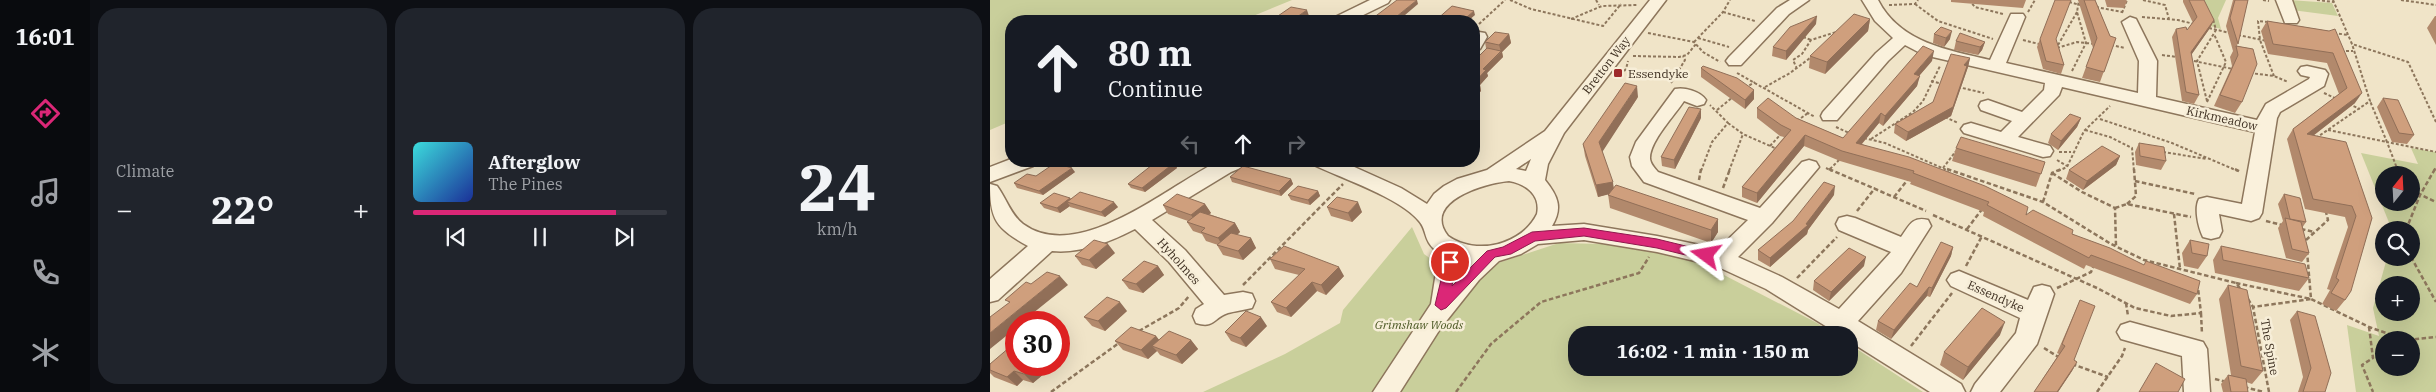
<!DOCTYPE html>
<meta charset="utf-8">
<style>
body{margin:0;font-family:"IBM Plex Serif",serif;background:#20242c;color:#f1f3f6;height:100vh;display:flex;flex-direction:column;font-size:19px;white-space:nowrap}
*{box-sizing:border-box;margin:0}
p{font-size:16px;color:#9ea1a6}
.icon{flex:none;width:28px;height:28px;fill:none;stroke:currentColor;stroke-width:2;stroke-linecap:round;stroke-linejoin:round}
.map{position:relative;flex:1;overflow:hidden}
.drawer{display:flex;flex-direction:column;gap:8px;padding:8px;background:#0d0f14;width:900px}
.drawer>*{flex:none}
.banner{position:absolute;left:15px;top:15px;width:475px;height:152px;border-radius:20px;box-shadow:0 5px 20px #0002;background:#171b24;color:#f1f3f6;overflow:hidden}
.needle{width:32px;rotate:18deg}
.buttons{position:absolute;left:1385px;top:166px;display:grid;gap:10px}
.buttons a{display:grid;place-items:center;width:45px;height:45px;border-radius:50%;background:#171b24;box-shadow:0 5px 20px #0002;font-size:25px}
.speed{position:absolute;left:15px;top:311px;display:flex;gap:10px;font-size:25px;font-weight:700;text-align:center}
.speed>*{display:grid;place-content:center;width:65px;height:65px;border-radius:50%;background:#171b24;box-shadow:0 5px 20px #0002;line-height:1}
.speed .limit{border:8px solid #d22;background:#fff;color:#111}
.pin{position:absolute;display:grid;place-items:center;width:42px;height:42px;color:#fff;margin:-21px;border:2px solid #fff;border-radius:50%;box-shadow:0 1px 5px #0007}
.me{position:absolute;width:55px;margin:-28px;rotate:283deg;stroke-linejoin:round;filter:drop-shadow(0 0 4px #0008)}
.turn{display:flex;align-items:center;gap:18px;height:105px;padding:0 20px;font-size:22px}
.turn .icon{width:65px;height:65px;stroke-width:2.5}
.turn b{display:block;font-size:35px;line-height:42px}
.lanes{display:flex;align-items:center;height:48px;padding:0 20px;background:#0003;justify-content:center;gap:25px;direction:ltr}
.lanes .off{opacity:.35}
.big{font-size:38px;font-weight:700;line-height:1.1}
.drawer .card{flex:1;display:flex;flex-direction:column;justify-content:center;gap:8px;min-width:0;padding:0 18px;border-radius:20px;background:#20242c}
.drawer .dial{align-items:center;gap:0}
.dial b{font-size:65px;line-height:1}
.song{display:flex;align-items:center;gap:15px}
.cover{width:60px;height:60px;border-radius:8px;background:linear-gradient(135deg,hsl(180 70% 55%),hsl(230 70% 35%))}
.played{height:5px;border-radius:2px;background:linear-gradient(90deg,#db2777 80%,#363941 80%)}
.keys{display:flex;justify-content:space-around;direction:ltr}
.heat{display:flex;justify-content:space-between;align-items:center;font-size:28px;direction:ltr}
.drawer .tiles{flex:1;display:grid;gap:8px;grid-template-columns:repeat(3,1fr)}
.trip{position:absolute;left:578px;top:326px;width:290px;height:50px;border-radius:20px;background:#171b24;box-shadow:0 5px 20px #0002;font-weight:700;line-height:50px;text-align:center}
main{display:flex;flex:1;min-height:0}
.dock{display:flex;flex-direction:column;width:90px;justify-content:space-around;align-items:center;background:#090b0e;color:#9ea1a6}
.dock .icon{width:35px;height:35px}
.dock .active{color:#db2777}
.dock b{font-size:22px;color:#f1f3f6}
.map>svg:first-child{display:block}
.green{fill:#c9cf9b;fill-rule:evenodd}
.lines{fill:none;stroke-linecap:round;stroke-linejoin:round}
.minor-casing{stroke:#8d765c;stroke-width:3}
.path-far1{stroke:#8d765c;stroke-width:2;stroke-dasharray:3 2;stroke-linecap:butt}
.path{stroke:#8d765c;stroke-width:2.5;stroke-dasharray:4.5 2.5;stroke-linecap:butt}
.minor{fill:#faf1dc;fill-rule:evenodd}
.wall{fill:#b2896c}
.shaded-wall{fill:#916f58}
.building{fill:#cf9f7d;stroke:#916f58}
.route{fill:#db2777;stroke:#8e194d}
.poi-dot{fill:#9e2a2b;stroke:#f7eed8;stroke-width:2}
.labels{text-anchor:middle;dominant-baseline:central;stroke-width:5;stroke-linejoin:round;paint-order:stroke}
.street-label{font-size:12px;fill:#3d2e20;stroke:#f7eed8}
.poi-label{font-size:12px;fill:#3d2e20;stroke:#f7eed8;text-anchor:start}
.park-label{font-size:12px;font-style:italic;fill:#4d5a26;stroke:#f7eed8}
</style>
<main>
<nav class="dock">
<b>16:01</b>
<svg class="icon active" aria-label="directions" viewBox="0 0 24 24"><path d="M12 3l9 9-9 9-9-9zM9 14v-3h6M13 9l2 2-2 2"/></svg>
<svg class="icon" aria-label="music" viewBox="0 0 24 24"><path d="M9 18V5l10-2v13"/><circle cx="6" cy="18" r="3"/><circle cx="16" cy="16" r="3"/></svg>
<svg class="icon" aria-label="phone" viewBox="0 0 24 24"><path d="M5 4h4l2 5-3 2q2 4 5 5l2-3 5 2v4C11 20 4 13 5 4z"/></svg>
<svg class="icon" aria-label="climate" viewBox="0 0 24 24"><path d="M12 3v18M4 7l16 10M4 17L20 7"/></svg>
</nav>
<section class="drawer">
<div class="tiles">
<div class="card"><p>Climate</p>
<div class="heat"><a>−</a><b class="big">22°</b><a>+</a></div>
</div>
<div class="card">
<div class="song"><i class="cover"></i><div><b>Afterglow</b><p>The Pines</p></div></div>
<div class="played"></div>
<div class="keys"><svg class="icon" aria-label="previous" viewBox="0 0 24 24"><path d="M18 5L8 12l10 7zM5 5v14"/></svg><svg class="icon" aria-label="pause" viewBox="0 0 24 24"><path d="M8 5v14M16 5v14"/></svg><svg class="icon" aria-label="next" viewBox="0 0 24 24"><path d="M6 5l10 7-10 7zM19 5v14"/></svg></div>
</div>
<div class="card dial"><b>24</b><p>km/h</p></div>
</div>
</section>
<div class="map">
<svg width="1446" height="392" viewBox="0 0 1446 392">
<rect width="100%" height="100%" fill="#f0e4c8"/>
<path class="green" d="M0 0H302L251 21H21V121L0 130Z
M1210 0H1236L1228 18 1231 29 1220 26Z
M1299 0 1342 3 1348 16 1302 10Z
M1421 148 1446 152V392H1366L1357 325 1389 336 1383 308 1397 258H1421V230H1402L1371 153 1428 164ZM1394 175H1421V202H1394ZM1394 285H1421V312H1394ZM1394 340H1421V368H1394Z
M422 227 434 254 441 259 474 266 505 264 569 243 612 244 703 259 827 323 845 335H586V368H859V344L933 392H213L295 354 350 323 353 310Z"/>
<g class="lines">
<defs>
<path id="minor" d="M380 0H400L398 3 361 21H341L343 18Z
M660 0H676L574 133 558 164 555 180C568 196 573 208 562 226L594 224 667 236 728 249 758 220 654 182 642 166 640 157 646 142 685 89C694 87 710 91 716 100L714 104 707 106 694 101C685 115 659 142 660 159 661 165 665 168 668 172L770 208 812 162 819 160 826 162 829 167 782 223 748 257 792 277 849 309 901 252 849 230 846 224 849 218 857 216 865 218 911 237C919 226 922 216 938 220L941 226 911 273 868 321 971 384 975 392H940L859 341V335H850L776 289 726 266 667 252 594 240 548 244 531 254 509 261 489 280 450 329 410 392H383L441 304 449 253C432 241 438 231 429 221 410 198 354 179 326 166L323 161H351L411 188 437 204 444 194 454 186 467 179 497 170 555 131ZM541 159 536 171 526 169ZM519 181C536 184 551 195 547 214 532 245 486 256 458 236 431 201 496 183 519 181ZM472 260 479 262 471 269Z
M800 0H819L799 14 751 65H739L736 61 739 57 787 8Z
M872 0H888C910 43 958 50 1000 60L1021 14H1033L1035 17 1016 63 1148 93 1149 61 1132 22 1140 17 1146 19 1167 61 1166 97 1267 120 1276 104 1319 79 1320 77 1311 75 1308 71 1311 67 1317 66 1335 70 1338 74 1334 86 1290 112 1287 118 1272 213 1269 218 1261 221 1229 214 1232 231 1229 237 1221 239 1213 237C1208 227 1204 208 1209 199L1217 197 1252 204 1265 132 1072 87 1069 95 1028 137 1060 146 1063 151 1060 156 1053 157 974 133 971 129 974 125 981 123 1011 132 1022 121 991 110 989 106 991 102 998 100 1032 112 1054 90 1055 83 934 55 915 45 898 61 847 120H833L831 116 833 112 886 53 903 38 885 21Z
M1286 0H1302L1309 20 1307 23H1295Z
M489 32 495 33 497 37 490 49 484 50V33Z
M21 159V161H46L43 166 0 182V167Z
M229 161H258L255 166 241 172 162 220 195 250 234 295 253 292 262 294 265 301 262 308C254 310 246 311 238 313 224 317 225 329 206 323L203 316 206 309 214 304 179 262 145 229C120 242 89 254 62 251L8 300 0 302V279L38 246C6 228 0 220 0 184L7 186C16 198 21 215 33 224 89 265 179 185 229 161Z
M969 271 1038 300 1044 287 1052 285 1060 287 1064 294 1047 344 1010 392H981L985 384 1026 333 1030 318 961 286 957 280 961 274Z
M1140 322 1213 342 1217 349 1220 392H1194L1192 356 1131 339 1127 332 1131 325Z"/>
</defs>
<use href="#minor" class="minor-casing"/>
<path class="path-far1" d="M520 0 541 9 613 26 631 4
M606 0 609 5
M979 0 985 7 1013 14
M1153 0 1175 5 1179 19
M1273 0 1279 1
M1327 0 1343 2
M1343 0 1362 44 1418 62 1446 122
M1411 0 1446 5
M1079 2 1090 5
M925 4 948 21 1003 39
M899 5 925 4 928 0
M1106 7 1132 12
M733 12 765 21
M1038 12 1045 0
M1132 13 1137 0
M1152 17 1188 20 1204 24
M581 19 612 6 647 5
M1278 22 1268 21 1270 40 1284 76
M489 24 515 0
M1219 28 1240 33
M658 33 704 42 713 52 730 62
M1344 33 1358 35
M1248 35 1277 41
M813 37 821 40
M708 38 739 47
M1033 40 1049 44
M704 42 733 12 740 0
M1068 45 1087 12
M1121 45 1135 48
M1067 48 1087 42 1105 44
M1351 51H1363
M1172 55 1187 57
M643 56 689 57 697 55 706 44
M1199 60 1243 69
M807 69 803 60 812 54 821 40 846 32
M1082 71 1096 43 1087 12 1089 0
M747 73 825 117
M1260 73 1284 76 1298 82
M627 78 636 69 638 61
M941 81 953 84
M681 83 695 60 693 56
M775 87 800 73 820 58
M968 87 994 93
M755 88 765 82
M1334 93 1347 99
M1217 101 1207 61 1226 30 1223 19
M1217 102 1236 62 1224 34
M1359 104 1370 109
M727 110 743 97
M955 117 968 123
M1110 119 1182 143 1248 171
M807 121 818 113
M738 123 753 134 787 149
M846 127 859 133
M1095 130 1120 137 1142 148 1144 171
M1338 130 1397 142 1380 101
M874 138 895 143 959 171
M1326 138 1380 101 1362 44
M881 139 923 112 933 101 950 66
M780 146 791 134
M1069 152H1081
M1173 152 1217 159
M1067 160 1077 166
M836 168 842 171
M953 168 966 151
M840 169 850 159
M711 171 722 142 738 123 720 105
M739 171 753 134
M1068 171 1077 167 1094 131 1120 106
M1408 171 1397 142 1446 152
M1444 171 1446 167"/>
<path class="path" d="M839 169 936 211
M957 169 1053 202 1121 244 1154 260 1246 283 1252 291
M1245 169 1251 172
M1408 169 1410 175
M1062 173 1092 192 1125 208 1126 246
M709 180 711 169
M1145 181 1205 194
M733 188 740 169
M1421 190 1446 202
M904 197 919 178
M1053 202 1062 173 1071 169
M1137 204 1146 196 1144 169
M1125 208 1137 204 1201 217
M867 211 885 188
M1184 214 1190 269
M943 215 1107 288 1145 308 1181 316 1211 313 1208 288
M1276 221 1292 225
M977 229 993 208
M1311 229 1324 232
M1416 230 1430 195 1445 169
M1316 240 1338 220 1336 212
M1421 257 1446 302
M976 266 992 236
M807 278 847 237
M1246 283 1321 299 1379 327 1416 340 1446 337
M253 285 353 184
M1067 288 1101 272 1104 265
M1258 299 1263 307
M1136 303 1138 316
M1211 313 1212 334
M1379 327 1383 358 1372 365 1383 392
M149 331 189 308 199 296
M921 346 962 293
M1054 348 1070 358
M1082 364 1118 377
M1225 379 1237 382
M1254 387 1274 392
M61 392 129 343
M466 392 501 344 551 302 649 273 659 257
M1107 392 1132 356 1135 348
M1279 392 1263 307 1321 299 1317 251"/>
<use href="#minor" class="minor"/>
</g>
<path class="wall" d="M961 0H1036L1033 8 961 2Z
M1088 0H1105L1120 36 1126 38 1110 82 1092 78 1103 48Z
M1115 0H1136L1137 1 1134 8 1117 7Z
M1193 0H1214L1224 20 1220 28 1201 55 1209 95 1204 104 1192 101 1182 37 1186 29 1197 30 1203 23 1193 2Z
M1243 0H1258L1247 46 1263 49 1252 102 1245 113 1224 106 1242 66 1240 57 1243 51 1236 26Z
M1445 16H1446V45L1437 28Z
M285 18 320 19 316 21H286Z
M880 19 878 31 835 74 819 68 820 56Z
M1277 21 1339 31 1365 103 1323 136 1382 218 1355 300 1346 311 1332 304 1340 290 1337 289 1358 227 1355 217 1315 209 1297 139 1303 129 1349 94 1337 63 1278 54 1271 31Z
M826 24 796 60 782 56 783 47Z
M519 34 521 43 512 52 513 57 497 73 498 76 490 85 491 91 484 98 496 48 495 42Z
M944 34 960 39 954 47 943 43Z
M1050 39H1066L1074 65 1071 74 1053 69 1047 47Z
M966 41 995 42 992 50 988 55 964 50Z
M980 58 978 67 961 116 916 141 904 133 905 124 943 102Z
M942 61 929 76 927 86 893 126 889 123 872 144 1082 234 1207 294 1200 304 1096 265 1094 269 993 216 994 212 920 184 921 182 850 161 814 146 767 203 752 197V187L794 137 790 136 767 118V108L806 118 853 138Z
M711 68 764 99 755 109 711 77Z
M648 97 612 151 624 188 728 219V232L721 243 620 208 618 194 608 197 595 156 593 144Z
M1393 98 1424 135 1417 144 1402 142 1387 107Z
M711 118 685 169 672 166 671 157Z
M1091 118 1087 127 1068 150 1058 143 1061 134Z
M1149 143 1176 161 1171 170 1146 165 1145 152Z
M966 148 1055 162 1046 187 962 161Z
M1130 156 1126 165 1093 190 1076 179 1079 170Z
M397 161H425L419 167Z
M184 163 187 168 155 192 141 188 138 184Z
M85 172 53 195 27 188 24 183 46 176Z
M240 177 301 179 303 184 291 196 242 182Z
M328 191 330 196 320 205 301 200 298 195Z
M1294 194 1316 222 1312 228 1319 253 1312 262 1296 258 1288 228 1293 221 1288 204Z
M844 195 818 230 817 234 780 267 768 260V250Z
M80 198 81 199 128 207 115 217 80 207V206L70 213 54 208 50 203Z
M215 204 221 213 219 214 245 223 250 232 247 235 261 238 266 248 253 260 233 255 227 245H228L216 241 212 234 203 231 197 222 198 221 178 214 173 205Z
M337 207 372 212 362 222 341 216Z
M1200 240 1217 256 1208 269 1194 266 1192 253Z
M1231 246 1319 278 1309 291 1225 273 1223 260Z
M963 247 961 256 940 297 937 296 901 339 886 330 888 321 927 287Z
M125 253 106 269 92 265 85 256Z
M280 259 354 276 336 295 327 291 301 317 287 312 281 302 309 275 285 269Z
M168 266 174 275 153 293 139 289 132 280Z
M874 266 839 301 823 290 824 281Z
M1238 285 1273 371 1262 384 1256 382 1258 392H1233L1231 384 1238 375H1241L1229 299Z
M1090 300 1084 360 1087 362 1082 371 1068 392H1044L1069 354 1067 353Z
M137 311 115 331 102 326 94 317Z
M1307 311 1335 392H1308L1313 377 1300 320Z
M277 326 256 347 241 341 235 332Z
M1010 335 973 380 950 365 954 352Z
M166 336 169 340H201L208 349 192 364 170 355 167 351 158 359 133 350 125 341Z
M0 364 26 365H58L61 368 43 383 33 380 27 386 4 377 0 373Z"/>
<path class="shaded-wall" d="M427 0 428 4 408 21H401Z
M317 10 320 19 316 21H301Z
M484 11 485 15 478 21H472Z
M827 16 826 24 796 60V51Z
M880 19 878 31 835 74 837 62Z
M1224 20 1220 28 1197 61 1201 52Z
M962 31 960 39 954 47 956 38Z
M519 34 521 43 512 52 513 57 497 73 498 76 490 85 491 91 484 98V83L493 69 511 52 509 45Z
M995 42 992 50 988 55 990 47Z
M944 51 942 61 922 84 924 74Z
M980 58 978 67 961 116 916 141 918 132Z
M930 76 927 86 893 126 895 116Z
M647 86 648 97 611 154 609 142Z
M764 90V99L755 109V100Z
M1372 93 1365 103 1311 145 1317 134Z
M486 106 488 115 484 119V108Z
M711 109V118L685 169 684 160Z
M891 113 889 123 864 153 866 143Z
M1091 118 1087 127 1068 150 1071 141Z
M815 135 814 146 767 203V193Z
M1130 156 1126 165 1093 190 1097 181Z
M417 161H425L419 167Z
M184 163 187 168 155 192 152 188Z
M82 168 85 172 53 195 49 191Z
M301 179 303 184 291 196 289 191Z
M623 182 624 193 608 197 606 185Z
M845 186 844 195 818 230 817 234 780 267V258L816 224Z
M328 191 330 196 320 205 318 200Z
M80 198 84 203 77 202 80 206 70 213 67 208Z
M124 202 128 207 115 217 111 212Z
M368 202 372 212 362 222 358 213Z
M215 204 221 213 207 224 201 215Z
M728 219V232L721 243V230Z
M245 223 250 232 233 247 228 238Z
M261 238 266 248 253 260 248 251Z
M118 244 125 253 106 269 99 260Z
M963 247 961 256 940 297 942 288Z
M876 257 874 266 839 301 841 292Z
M168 266 174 275 153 293 146 284Z
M349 267 354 276 336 295 331 285Z
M70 276 78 285 32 322H26V328L0 349V333Z
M322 282 327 291 301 317 296 308Z
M939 287 937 296 901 339 904 330Z
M130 302 137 311 115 331 108 321Z
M271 317 277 326 256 347 250 338Z
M1015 322 1010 335 973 380 978 367Z
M166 336 173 345 162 346 167 351 158 359 151 350Z
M201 340 208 349 192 364 186 355Z
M1087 362 1082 371 1068 392H1067Z
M45 365H58L61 368 43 383 34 374Z
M24 371 33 380 27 386 17 377Z"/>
<path class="building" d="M407 0H427L401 21H379Z
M1065 0H1081L1066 39 1074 65 1056 61 1050 39Z
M1094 0H1105L1120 36 1126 38 1114 72 1096 67 1107 38Z
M1199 0H1214L1224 20 1201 52 1209 95 1196 92 1186 29 1196 27 1197 30 1207 17Z
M1245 0H1258L1248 44 1240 18Z
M462 6 484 11 472 21H445Z
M301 7 317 10 301 21 285 18Z
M864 14 880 19 837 62 820 56Z
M827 16 796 51 783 47 800 27Z
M1277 21 1339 31 1345 29 1372 93 1317 134 1356 142 1382 218 1361 291 1355 300 1341 293 1349 280 1346 278 1366 216 1362 206 1323 199 1303 129 1357 88 1343 53 1283 44Z
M951 27 962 31 956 38 944 34Z
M505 32 519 34 509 45 495 42Z
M970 33 995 42 990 47 966 41Z
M933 46 944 51 924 74 930 76 895 116 891 113 866 143 919 157 995 186 1038 207 1036 215 1043 210 1083 230 1082 234 1120 248 1154 265 1156 261 1210 281 1207 294 1101 255 1099 258 997 205 999 202 923 173 924 171 852 151 815 135 767 193 752 187 801 130 791 125 767 108 778 98 806 118 853 138Z
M1246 46 1263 49 1267 64 1252 102 1230 95 1248 55Z
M497 48 511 51 493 69 496 70 484 83V61Z
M961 54 980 58 974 65 977 66 963 107 918 132 905 124 943 102Z
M713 66 747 78 764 90 755 100 711 68Z
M484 83 490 84 484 90Z
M635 83 647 86 609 142 623 182 606 185 593 144Z
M1393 98 1408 100 1424 135 1409 133Z
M699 107 711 109 684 160 671 157Z
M1080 114 1091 118 1071 141 1061 134Z
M971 137 1055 162 1051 174 966 148Z
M1149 143 1174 147 1176 161 1150 156Z
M1112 146 1130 156 1097 181 1079 170Z
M167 161H176L184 163 152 188 138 184Z
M65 163 82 168 49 191 24 183 37 174 46 176Z
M253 166 301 179 289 191 240 177Z
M834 182 845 186 816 224 818 225 780 258 768 250 803 221Z
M626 185 728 219 721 230 618 195Z
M308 186 328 191 318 200 298 195Z
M90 192 124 202 111 212 77 202Z
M64 193 80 198 67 208 50 203Z
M187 194 215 204 201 215 173 205Z
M1294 194 1310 198 1316 222 1300 219Z
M347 197 368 202 358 213 337 207Z
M210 212 245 223 228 238 211 232 215 228 197 222Z
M1295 218 1311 222 1319 253 1302 249Z
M241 233 261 238 248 251 227 245Z
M104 240 118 244 99 260 85 256Z
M1200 240 1219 244 1217 256 1202 253Z
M951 242 963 247 942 288 939 287 904 330 888 321 920 283 927 287Z
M294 246 349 267 331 285 322 282 296 308 281 302 315 269 280 259Z
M1231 246 1315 264 1319 278 1233 260Z
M859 248 876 257 841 292 824 281Z
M154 261 168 266 146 284 132 280Z
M57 272 70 276 0 333V317L20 302 15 300 36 282 41 284Z
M1238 285 1257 290 1273 371 1251 366Z
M117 297 130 302 108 321 94 317Z
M1090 300 1105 306 1084 360 1087 362 1067 392H1044L1075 346 1072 344Z
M992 308 1015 322 978 367 954 352Z
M256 311 271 317 250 338 235 332Z
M1307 311 1325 316 1341 373 1335 392H1313L1321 368Z
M141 327 166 336 151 350 125 341Z
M179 331 201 340 186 355 162 346Z
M20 347 26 349V365H45L34 374 24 371 17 377 0 370V364Z
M1166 363 1195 379 1188 392H1149Z
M1238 375 1256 379 1258 392H1241Z"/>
<path class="route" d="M594 228 667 239 716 251 722 255 716 260 667 248 594 236 545 241 521 254 505 257 456 308 451 310 445 305 456 259 460 258 466 262 462 286 497 251 513 247 542 232Z"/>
<rect class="poi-dot" x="623" y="68" width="10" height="10" rx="2.5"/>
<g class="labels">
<g class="street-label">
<text transform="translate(616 65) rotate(-52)">Bretton Way</text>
<text transform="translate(1232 118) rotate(13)">Kirkmeadow</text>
<text transform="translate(189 261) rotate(48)">Hyholmes</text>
<text transform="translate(1006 296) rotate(24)">Essendyke</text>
<text transform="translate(1280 347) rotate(80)">The Spine</text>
</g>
<g class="poi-label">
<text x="638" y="73">Essendyke</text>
</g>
<g class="park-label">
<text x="429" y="324">Grimshaw Woods</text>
</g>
</g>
</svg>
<div class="buttons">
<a><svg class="needle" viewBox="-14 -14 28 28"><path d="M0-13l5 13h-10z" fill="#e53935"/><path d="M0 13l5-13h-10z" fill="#9ea1a6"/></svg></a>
<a><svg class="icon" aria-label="search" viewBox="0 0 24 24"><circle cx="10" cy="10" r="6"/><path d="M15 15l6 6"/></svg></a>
<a>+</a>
<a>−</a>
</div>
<div class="speed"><div class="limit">30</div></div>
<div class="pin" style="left:460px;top:262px;background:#d93025"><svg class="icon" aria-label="arrive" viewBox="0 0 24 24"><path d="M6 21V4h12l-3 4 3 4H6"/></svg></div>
<svg class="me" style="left:716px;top:255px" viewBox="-20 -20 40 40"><path d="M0-17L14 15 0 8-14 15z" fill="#db2777" stroke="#fff" stroke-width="4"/></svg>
<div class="trip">16:02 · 1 min · 150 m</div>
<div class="banner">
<div class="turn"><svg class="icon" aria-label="ahead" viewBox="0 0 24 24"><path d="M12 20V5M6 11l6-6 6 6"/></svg><div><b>80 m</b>Continue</div></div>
<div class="lanes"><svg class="icon off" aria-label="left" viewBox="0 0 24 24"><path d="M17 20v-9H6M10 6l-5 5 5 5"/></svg><svg class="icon" aria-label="ahead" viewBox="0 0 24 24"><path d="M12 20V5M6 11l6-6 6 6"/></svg><svg class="icon off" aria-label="right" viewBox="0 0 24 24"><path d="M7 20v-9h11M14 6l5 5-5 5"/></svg></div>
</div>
</div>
</main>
